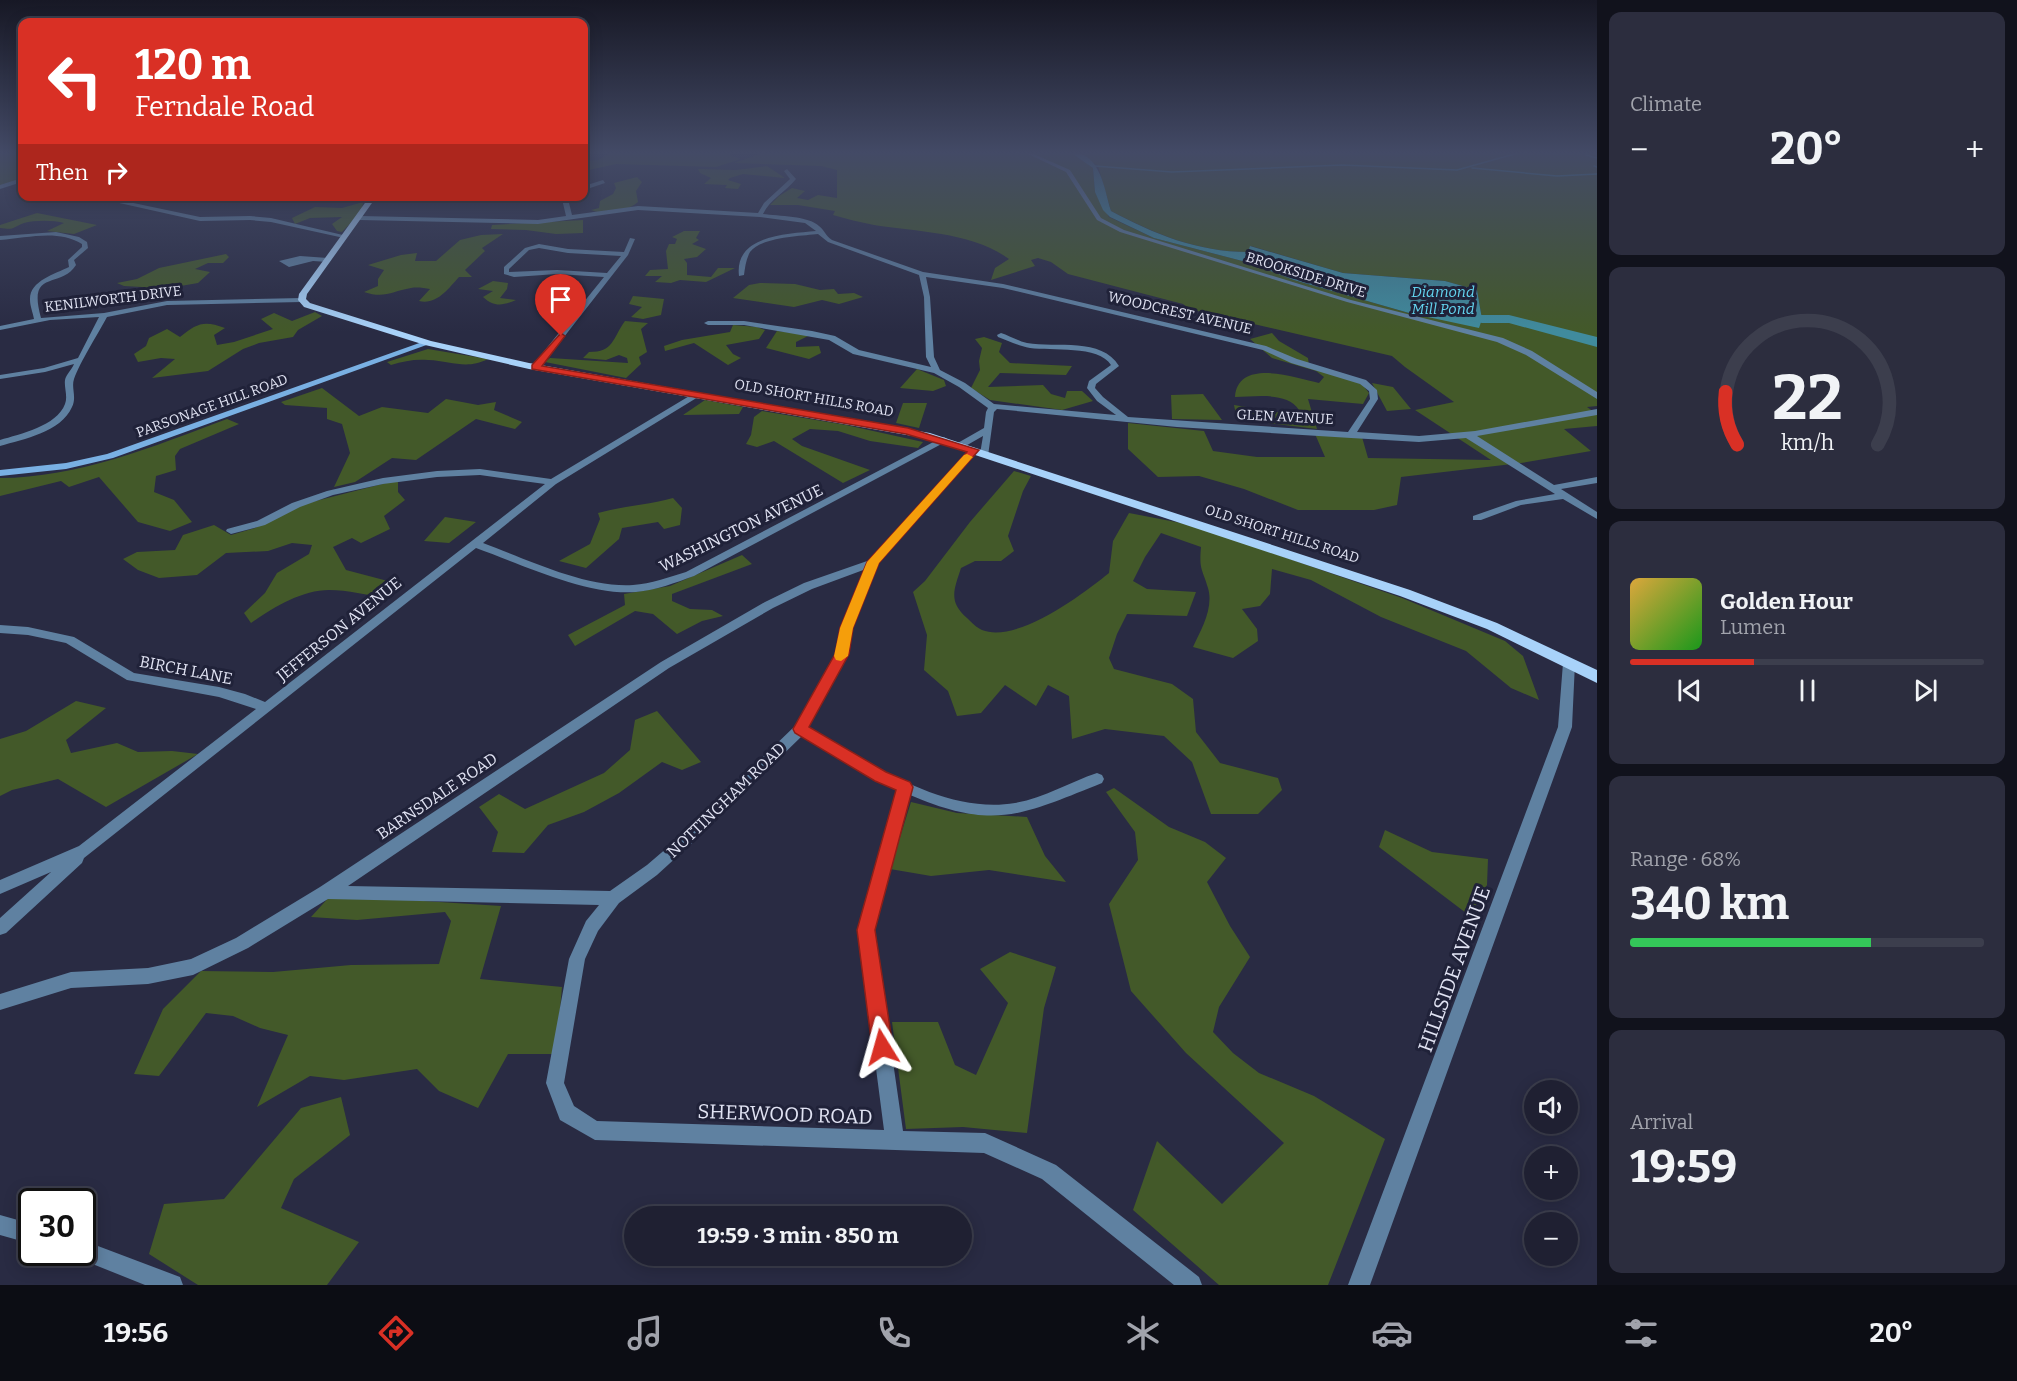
<!DOCTYPE html>
<meta charset="utf-8">
<style>
body{margin:0;font-family:Bitter,serif;background:#2c2d3e;color:#f1f3f6;height:100vh;display:flex;flex-direction:column;font-size:22px;white-space:nowrap}
*{box-sizing:border-box;margin:0}
p{font-size:20px;color:#a1a3ac}
.icon{flex:none;width:33px;height:33px;fill:none;stroke:currentColor;stroke-width:2;stroke-linecap:round;stroke-linejoin:round}
.map{position:relative;flex:1;overflow:hidden}
.sheet{display:flex;flex-direction:column;gap:12px;padding:12px;background:#11121c;width:420px}
.sheet>*{flex:none}
.top-card{position:absolute;left:18px;top:18px;width:570px;height:183px;border-radius:12px;box-shadow:0 3px 15px #0003,0 0 0 2px #3c3e4d;background:#d93025;color:#fff;overflow:hidden}
.buttons{position:absolute;left:1524px;top:1080px;display:grid;gap:12px}
.buttons a{display:grid;place-items:center;width:54px;height:54px;border-radius:50%;background:#1f2032;box-shadow:0 3px 15px #0003,0 0 0 2px #3c3e4d;font-size:30px}
.speed{position:absolute;left:18px;top:1188px;display:flex;gap:12px;font-size:30px;font-weight:700;text-align:center}
.speed>*{display:grid;place-content:center;width:78px;height:78px;border-radius:50%;background:#1f2032;box-shadow:0 3px 15px #0003,0 0 0 2px #3c3e4d;line-height:1}
.speed .limit{border:3px solid #111;border-radius:9px;background:#fff;color:#111}
.pin{position:absolute;display:grid;place-items:center;width:51px;height:51px;color:#fff;margin:-62px -26px;border-radius:50% 50% 50% 0;rotate:-45deg;box-shadow:0 0 6px #0007}
.pin .icon{rotate:45deg}
.me{position:absolute;width:66px;margin:-33px;rotate:352deg;stroke-linejoin:round;filter:drop-shadow(0 0 4px #0008)}
.turn{display:flex;align-items:center;gap:21px;height:126px;padding:0 18px;font-size:27px}
.turn .icon{width:78px;height:78px;stroke-width:2.5}
.turn b{display:block;font-size:42px;line-height:51px}
.then{display:flex;align-items:center;height:57px;padding:0 18px;background:#0003;gap:12px;font-size:22px}
.big{font-size:45px;font-weight:700;line-height:1.1}
.sheet .card{flex:1;display:flex;flex-direction:column;justify-content:center;gap:9px;min-width:0;padding:0 21px;border-radius:12px;background:#2c2d3e}
.sheet .dial{align-items:center;gap:0}
.dial svg{height:156px;overflow:visible;fill:none;stroke:#3c3e4d;stroke-width:7;stroke-linecap:round;text-anchor:middle}
.dial text{fill:#f1f3f6;stroke:none}
.song{display:flex;align-items:center;gap:18px}
.cover{width:72px;height:72px;border-radius:9px;background:linear-gradient(135deg,hsl(40 70% 55%),hsl(120 70% 35%))}
.played{height:6px;border-radius:3px;background:linear-gradient(90deg,#d93025 35%,#3c3e4d 35%)}
.keys{display:flex;justify-content:space-around;direction:ltr}
.heat{display:flex;justify-content:space-between;align-items:center;font-size:33px;direction:ltr}
.charge{height:9px;border-radius:4px;background:linear-gradient(90deg,#34c759 68%,#3c3e4d 0)}
.trip{position:absolute;left:624px;top:1206px;width:348px;height:60px;border-radius:30px;background:#1f2032;box-shadow:0 3px 15px #0003,0 0 0 2px #3c3e4d;font-weight:700;line-height:60px;text-align:center}
.menu{display:flex;height:96px;justify-content:space-around;align-items:center;background:#0c0d14;color:#a1a3ac}
.menu .icon{width:42px;height:42px}
.menu .selected{color:#d93025}
.menu b{font-size:27px;color:#f1f3f6}
main{display:flex;flex:1;min-height:0}
.map>svg:first-child{display:block}
.green{fill:#435929}
.water{fill:#408b9d}
.lines{fill:none;stroke-linecap:round;stroke-linejoin:round}
.stream{stroke:#408b9d;stroke-width:1.5}
.river{fill:#408b9d;fill-rule:evenodd}
.street{fill:#5f81a1;fill-rule:evenodd}
.secondary{fill:#79b0e3;fill-rule:evenodd}
.primary{fill:#a8d2f9;fill-rule:evenodd}
.route{fill:#d93025;stroke:#8d1f18;stroke-width:1.5}
.slow{fill:#f59e0b}
.labels{text-anchor:middle;dominant-baseline:central;stroke-width:6;stroke-linejoin:round;paint-order:stroke}
.far-street-label{font-size:14px;fill:#e1e3f3;stroke:#202239}
.far-water-label{font-size:15px;font-style:italic;fill:#63d3ee;stroke:#202239}
.street-label{font-size:16px;fill:#e1e3f3;stroke:#202239}
.near-street-label{font-size:20px;fill:#e1e3f3;stroke:#202239}
</style>
<main>
<div class="map">
<svg width="1597" height="1285" viewBox="0 0 1597 1285">
<rect width="100%" height="100%" fill="#292b43"/>
<path class="green" d="M0 152H22V180L0 187Z
M608 152H740L729 155 741 159 716 167 616 164 584 171V161L598 160 608 154Z
M756 152H1070L1093 168 1095 192 1109 217 1154 238 1250 263 1294 280 1409 313 1482 319 1477 290 1445 281 1343 273 1251 246 1248 252C1198 252 1155 234 1111 211L1098 166 1078 152H1597V406L1587 407 1597 414V426L1564 429 1591 451 1521 463 1401 477 1397 505 1374 510H1298L1244 489 1199 476 1158 477 1128 449V423L1204 431 1213 451 1257 457H1325L1315 434 1362 437 1368 458 1491 460 1415 410 1454 402 1405 367 1392 356 1189 309 1183 304 1068 274 1051 262 1038 258 1031 260 1035 266 991 280 995 268 1009 259C972 232 918 232 874 225 860 222 846 219 833 215L835 211 798 205H770L779 196 792 188 805 191 797 198 808 200 818 195 837 198V170L821 166 734 163 762 153Z
M767 166 785 178 743 174 730 178 728 180 741 184 738 189 725 188 727 185 704 184 711 178 700 173 698 169 736 170Z
M637 177 642 182 636 191 638 202C626 212 606 216 591 210L599 208 600 201 613 194 616 188 614 183Z
M363 202 362 211 342 232 337 231 332 224 342 217 310 218 295 224 292 218 315 207 342 208Z
M37 213 97 225 74 234 47 231 64 223C54 220 34 220 24 223 11 228 15 230 0 228V225Z
M583 220V233L556 234 526 230 491 229 492 225Z
M684 231H700L696 238 699 240 692 244 706 249 697 257 684 259 687 263V275L711 277 718 268H735L706 282 680 280 671 283 655 282 662 276H645L650 270 668 269 666 251 669 244H675L677 239 672 237Z
M503 234 482 248 485 251 465 270 472 277H459C448 289 437 305 419 301L430 289C424 288 417 287 411 288 392 291 385 299 364 292L378 286V279L384 270 368 265 401 255 417 253 415 261H436L460 240 481 235Z
M226 254 229 257 223 263H208L195 269 210 272 198 283 169 288 164 293 146 292 142 287 124 286 117 283 137 279 159 268Z
M493 281 508 283 507 289 500 298 516 300C502 306 494 307 483 297L493 291 478 289Z
M760 283 795 284 820 290 834 289 838 294 854 293 863 297 839 304 822 300 794 307 733 298 749 285Z
M633 296 664 299 661 315 643 319 631 317 642 307 629 304Z
M315 312 322 316 298 330 293 337 259 343 243 349 208 371 152 378 175 359 161 358 138 362 134 354 146 346 149 338 167 329 180 337C197 323 204 320 225 328L214 335 217 345 234 342 273 329 261 319 274 313 292 321Z
M625 321 648 323 641 329 647 352 639 357 641 364 626 378 545 362 550 358 628 363 627 358 619 355 606 360 583 358 589 352C614 352 612 339 625 321Z
M733 325 757 327 765 330 759 339 726 345 733 354 741 358 728 365 694 343 665 351 664 346 682 340 730 332Z
M777 331 810 335 796 342V347L819 346 821 353 809 359 766 348Z
M1272 333 1279 341 1308 358 1309 366 1362 384 1369 393 1363 404 1308 399 1317 429 1237 419 1234 405 1288 414 1299 410C1287 391 1255 397 1235 397 1238 358 1294 377 1319 383L1324 377 1316 371 1272 358 1250 339Z
M984 337 1002 343 999 352 1010 363 1072 366 1066 375 1000 373 988 387 1043 385 1051 394 1065 398 1067 391H1082L1093 401 1062 410 990 400 971 388 980 370 979 361 982 348 975 339Z
M428 349 488 359C466 370 452 361 428 360 415 359 404 361 391 365L387 362Z
M917 369 944 380 946 386 933 391 900 388Z
M1372 383 1393 387 1411 409 1387 411Z
M322 388 359 416 382 407 428 413 446 399 478 405 496 402 494 410 522 422 515 429 476 419 416 460 392 458 355 482 334 487 350 453 342 424 327 419V408L285 405 281 402Z
M1203 394 1222 420 1172 419 1171 395Z
M705 400 743 407 739 414 683 415Z
M903 403H927L919 428 896 423Z
M762 411 846 425 923 442 918 448 870 441 838 431 810 429 792 439 802 446 870 470 843 483 774 441 757 447 746 444 751 435 754 417Z
M227 419 239 424 180 449 175 456 176 470 156 476 154 492 174 500 192 522 170 531 138 522 99 477 69 487 61 481 0 496V478C77 478 155 446 227 419Z
M1014 471 1031 476 1023 491 1008 536 1014 551 1001 561H975L961 568C954 590 948 601 967 618 971 622 977 628 982 630 1017 644 1083 594 1109 573L1113 541 1129 513 1181 523 1229 538 1402 598 1505 641 1523 656 1539 700 1511 688 1466 651 1381 617 1311 580 1272 569 1270 594 1260 606 1242 609 1257 629 1258 641 1233 658 1193 647C1201 630 1214 608 1208 588 1202 568 1199 570 1201 547L1161 533 1145 557 1133 581 1147 589 1196 592 1187 616 1127 614 1117 634 1109 658 1114 669 1172 684 1193 699 1196 732 1220 763 1278 778 1282 790 1258 814H1211L1192 762 1164 736 1105 729 1072 739 1069 696 1048 685 1036 706 1005 685 981 713 957 716 948 691 924 670 927 635 913 592 925 581 970 522Z
M398 480V492L405 500 384 516 390 529 361 543 352 538 333 547 346 570 403 585 386 598C367 595 348 590 329 590 302 590 272 608 251 623L244 613 265 593 277 573 309 554 312 545 292 543 268 551 226 553 197 575 159 578 138 570 123 559 137 552 175 550 183 535 214 525 231 535 255 528 300 505Z
M673 498 682 508 680 525 664 529 658 522 622 528 619 539 586 568 559 561 590 544 600 519 598 513C623 506 648 505 673 498Z
M445 517 476 522 449 543 424 541Z
M742 555 752 564 672 594V601L690 609 712 610 723 616 702 621 677 634 653 614 635 611 575 646 568 635 625 605 624 594 670 586Z
M76 701 106 708 66 740 71 753 117 743 138 752 172 751 198 754 106 807 58 779 12 790 0 796V739L26 731Z
M657 711 701 762 682 770 662 762 619 793 584 812 548 825 524 853 492 852 498 832 479 807 499 794 525 809 604 773 630 750 635 720Z
M1114 788 1169 827 1205 842 1226 858 1207 882 1230 926 1250 957 1219 1007 1213 1032 1233 1053 1259 1073 1314 1096 1385 1139 1328 1285H1219L1133 1210 1157 1141 1222 1204 1284 1143 1186 1053 1131 991 1109 904 1138 860 1135 832 1106 792Z
M911 802 957 813 1027 817 1045 856 1066 882 989 870 931 876 890 869Z
M1385 830 1432 852 1488 859 1487 885 1470 916 1379 847Z
M331 895 501 906 480 979 562 987 556 1054H508L478 1108 439 1091 417 1069 344 1080 310 1076 257 1107 288 1035 260 1028 233 1016 206 1013 159 1076 134 1074 163 1009 201 971 273 972 351 965 439 964 451 921 445 912 357 920 311 917Z
M1010 952 1056 967 1044 1008 1027 1133 963 1127 906 1129 892 1022H938L955 1065 976 1075 1008 1003 980 969Z
M341 1097 350 1135 294 1179 281 1208 359 1242 327 1285H198L149 1254 164 1204 224 1199 301 1108Z"/>
<path class="water" d="M1070 152C1101 152 1104 189 1111 211 1154 234 1198 252 1248 252L1250 246 1343 273 1445 281 1477 290 1482 319 1479 328 1409 313 1294 280 1250 263 1154 238 1110 217 1103 210 1095 192 1093 168Z"/>
<g class="lines">
<path class="stream" d="M1588 152 1586 155 1597 158
M1095 166 1172 172 1342 165 1457 170 1518 153
M1594 166 1597 167
M1472 168 1557 176 1597 174"/>
<path class="river" d="M1451 308 1482 315H1509L1597 337V347L1509 323H1482L1446 315 1444 312Z"/>
<path class="street" d="M1024 152H1029L1070 170 1101 218 1124 230 1351 300 1503 338 1532 351 1597 392V399L1526 355 1497 342 1347 302 1120 232 1097 220 1066 172Z
M787 169 796 179C786 192 770 199 763 214 778 216 809 216 819 226 825 231 825 235 832 240L923 272 1003 284 1266 346 1297 359 1366 380 1377 390 1378 399 1357 432 1419 436 1475 431 1597 409V415L1477 436 1554 485 1597 477V483L1561 489 1597 512V519L1563 499 1521 505 1481 520H1473V516L1516 501 1555 494 1466 438 1419 442 1351 438 1177 427 997 409 994 412 988 456 985 457 980 454 983 436 962 448H956V444L984 428 986 412 988 408 959 387 934 373 853 354 829 340 744 325H708L704 323 708 321H744L812 331 835 336 859 350 931 367 926 357 924 297 919 275 828 242 818 234C801 236 761 237 750 252 746 259 745 268 744 275L739 276C734 235 787 234 816 231L805 223 760 217 638 210 538 224 360 220 357 218 360 216 538 220 566 216 562 199 564 196H569L568 199 572 215 638 206 758 213 764 203 790 179 784 171ZM926 277 1003 288 1263 350 1291 363 1360 384 1369 391 1370 399 1348 432 1128 417 1103 397 1095 388 1096 384 1119 366C1102 337 1056 348 1027 343 1018 341 1010 336 1001 333L997 335 998 337C1009 341 1019 346 1030 348 1051 351 1099 345 1111 365L1089 381 1087 388 1097 401 1116 415 994 404 965 383 940 370 934 357 930 297Z
M22 178V182L0 189V185Z
M603 180 605 183 584 190V186Z
M88 196H100L200 217 250 216 271 218 347 236 344 238 271 222 250 220 200 221Z
M56 232 79 237 87 242 88 248 74 260 76 265C60 290 27 268 41 318L104 313 167 301 302 298 306 300 302 302 167 305 107 317C98 334 80 362 74 379 71 388 77 397 72 407 61 432 24 439 0 446V440C20 434 57 426 65 404 68 396 64 388 65 380 66 375 72 369 74 364L45 372 0 379V375L44 368 78 358 99 317 50 320 0 330V326L34 319C33 313 30 306 30 300 29 281 55 274 69 267L68 260 82 247V244C58 229 27 238 0 240V236Z
M630 238 635 239 628 255 539 369H533V365L604 277 557 274 514 277 504 274V267L525 248 539 244 568 249 624 252ZM539 248 568 253 621 256 607 273 557 270 509 272V269L529 250Z
M300 256 328 258 331 260 328 262 313 261 289 267 279 261Z
M696 392 703 394 556 484 483 543C527 559 585 588 633 585 651 584 669 577 686 572L941 438 944 437 949 440 694 576C675 583 656 590 636 592 588 596 521 564 476 548L84 858 82 863 6 933 0 935V918L51 872 0 894V880L79 846 256 709 219 697 127 680 66 643 28 635 0 633V625L28 627 74 637 134 673 219 687 245 694 265 702 545 484 480 475 437 477 383 484 333 495 300 507 265 525 231 534 226 531 227 529 257 521 292 503 327 491 383 478 437 471 480 469 551 479Z
M973 447 978 450 976 452 879 563 853 628 848 654 809 727C868 762 943 815 1015 803 1044 798 1070 782 1097 773L1102 775 1104 779 1102 783C1022 815 994 831 910 795L874 930 903 1131 985 1133 1056 1165 1199 1277 1202 1285H1174L1042 1179 984 1153 595 1140 560 1120 546 1083 569 959 586 921 599 905 328 899 248 948 193 975 148 984 71 988 0 1010V994L71 972 148 968 191 959 236 938 320 887 661 662 765 602 804 583 870 560 970 448ZM866 569 841 628 836 654 796 725 682 835 647 865 610 891 348 886 669 668 773 608 812 589ZM802 736 897 790 858 930 884 1130 597 1121 574 1106 564 1083 585 959 598 931 619 903 657 875 692 843Z
M1569 659 1575 663 1572 727 1370 1285H1348L1558 727 1563 663Z
M0 1215 32 1224V1244L0 1235Z
M82 1240 180 1277 183 1285H145L75 1257 73 1252H82Z"/>
<path class="secondary" d="M425 341 432 343 113 458 66 469 0 476V470L66 463 107 454Z"/>
<path class="primary" d="M370 196H377L307 294 306 299 310 303 431 341 529 363 930 433 1410 590 1497 623 1597 670V683L1487 629 1400 596 924 438 529 369 425 345 304 307 298 300 299 294Z"/>
</g>
<linearGradient id="sky" x2="0" y2="1"><stop stop-color="#171825"/><stop offset="0.46" stop-color="#434a66"/><stop offset="1" stop-color="#434a66" stop-opacity="0"/></linearGradient>
<rect width="1597" height="332" fill="url(#sky)"/>
<path class="route" d="M561 333 565 336 542 366 908 428 979 450 879 563 853 628 849 654 809 727 886 772 910 782 913 787 875 930 893 1047 890 1055 882 1058 875 1055 872 1047 857 930 896 790 875 781 795 733 793 729 835 654 840 628 867 562 967 452 906 434 532 369V365Z"/>
<path class="slow" d="M967 454 973 457 971 459 879 563 853 628 848 656 841 661 836 660 834 656 840 628 867 562 964 455Z"/>
<g class="labels">
<g class="far-street-label">
<text transform="translate(1306 275) rotate(17)">BROOKSIDE DRIVE</text>
<text transform="translate(113 299) rotate(-7)">KENILWORTH DRIVE</text>
<text transform="translate(1180 313) rotate(13)">WOODCREST AVENUE</text>
<text transform="translate(814 398) rotate(10)">OLD SHORT HILLS ROAD</text>
<text transform="translate(212 406) rotate(-20)">PARSONAGE HILL ROAD</text>
<text transform="translate(1285 417) rotate(3)">GLEN AVENUE</text>
<text transform="translate(1282 534) rotate(18)">OLD SHORT HILLS ROAD</text>
</g>
<g class="far-water-label">
<text x="1443" y="292">Diamond<tspan x="1443" dy="17">Mill Pond</tspan></text>
</g>
<g class="street-label">
<text transform="translate(741 528) rotate(-26)">WASHINGTON AVENUE</text>
<text transform="translate(339 629) rotate(-39)">JEFFERSON AVENUE</text>
<text transform="translate(186 670) rotate(11)">BIRCH LANE</text>
<text transform="translate(437 796) rotate(-34)">BARNSDALE ROAD</text>
<text transform="translate(726 800) rotate(-44)">NOTTINGHAM ROAD</text>
</g>
<g class="near-street-label">
<text transform="translate(1454 969) rotate(-70)">HILLSIDE AVENUE</text>
<text transform="translate(785 1114) rotate(2)">SHERWOOD ROAD</text>
</g>
</g>
</svg>
<div class="buttons">
<a><svg class="icon" aria-label="sound" viewBox="0 0 24 24"><path d="M4 9h4l5-4v14l-5-4H4zM17 9q2 3 0 6"/></svg></a>
<a>+</a>
<a>−</a>
</div>
<div class="speed"><div class="limit">30</div></div>
<div class="pin" style="left:561px;top:336px;background:#d93025"><svg class="icon" aria-label="arrive" viewBox="0 0 24 24"><path d="M6 21V4h12l-3 4 3 4H6"/></svg></div>
<svg class="me" style="left:882px;top:1047px" viewBox="-20 -20 40 40"><path d="M0-17L14 15 0 8-14 15z" fill="#d93025" stroke="#fff" stroke-width="4"/></svg>
<div class="trip">19:59 · 3 min · 850 m</div>
<div class="top-card">
<div class="turn"><svg class="icon" aria-label="left" viewBox="0 0 24 24"><path d="M17 20v-9H6M10 6l-5 5 5 5"/></svg><div><b>120 m</b>Ferndale Road</div></div>
<div class="then">Then<svg class="icon" aria-label="right" viewBox="0 0 24 24"><path d="M7 20v-9h11M14 6l5 5-5 5"/></svg></div>
</div>
</div>
<section class="sheet">
<div class="card"><p>Climate</p>
<div class="heat"><a>−</a><b class="big">20°</b><a>+</a></div>
</div>
<div class="card dial"><svg viewBox="0 0 100 80">
<path d="M14 69A42 42 0 1 1 86 69"/>
<path d="M14 69A42 42 0 0 1 8 42" stroke="#d93025"/>
<text x="50" y="56" font-size="32" font-weight="700">22</text>
<text x="50" y="72" font-size="11">km/h</text>
</svg></div>
<div class="card">
<div class="song"><i class="cover"></i><div><b>Golden Hour</b><p>Lumen</p></div></div>
<div class="played"></div>
<div class="keys"><svg class="icon" aria-label="previous" viewBox="0 0 24 24"><path d="M18 5L8 12l10 7zM5 5v14"/></svg><svg class="icon" aria-label="pause" viewBox="0 0 24 24"><path d="M8 5v14M16 5v14"/></svg><svg class="icon" aria-label="next" viewBox="0 0 24 24"><path d="M6 5l10 7-10 7zM19 5v14"/></svg></div>
</div>
<div class="card"><p>Range · 68%</p><b class="big">340 km</b><div class="charge"></div></div>
<div class="card"><p>Arrival</p><b class="big">19:59</b></div>
</section>
</main>
<nav class="menu">
<b>19:56</b>
<svg class="icon selected" aria-label="directions" viewBox="0 0 24 24"><path d="M12 3l9 9-9 9-9-9zM9 14v-3h6M13 9l2 2-2 2"/></svg>
<svg class="icon" aria-label="music" viewBox="0 0 24 24"><path d="M9 18V5l10-2v13"/><circle cx="6" cy="18" r="3"/><circle cx="16" cy="16" r="3"/></svg>
<svg class="icon" aria-label="phone" viewBox="0 0 24 24"><path d="M5 4h4l2 5-3 2q2 4 5 5l2-3 5 2v4C11 20 4 13 5 4z"/></svg>
<svg class="icon" aria-label="climate" viewBox="0 0 24 24"><path d="M12 3v18M4 7l16 10M4 17L20 7"/></svg>
<svg class="icon" aria-label="car" viewBox="0 0 24 24"><path d="M5 17H2v-5l4-1 3-4h7l3 4 3 1v5h-3M9 17h6M6 11h13"/><circle cx="7" cy="17" r="2"/><circle cx="17" cy="17" r="2"/></svg>
<svg class="icon" aria-label="filters" viewBox="0 0 24 24"><path d="M4 7h16M4 17h16"/><circle cx="9" cy="7" r="2"/><circle cx="15" cy="17" r="2"/></svg>
<b>20°</b>
</nav>
